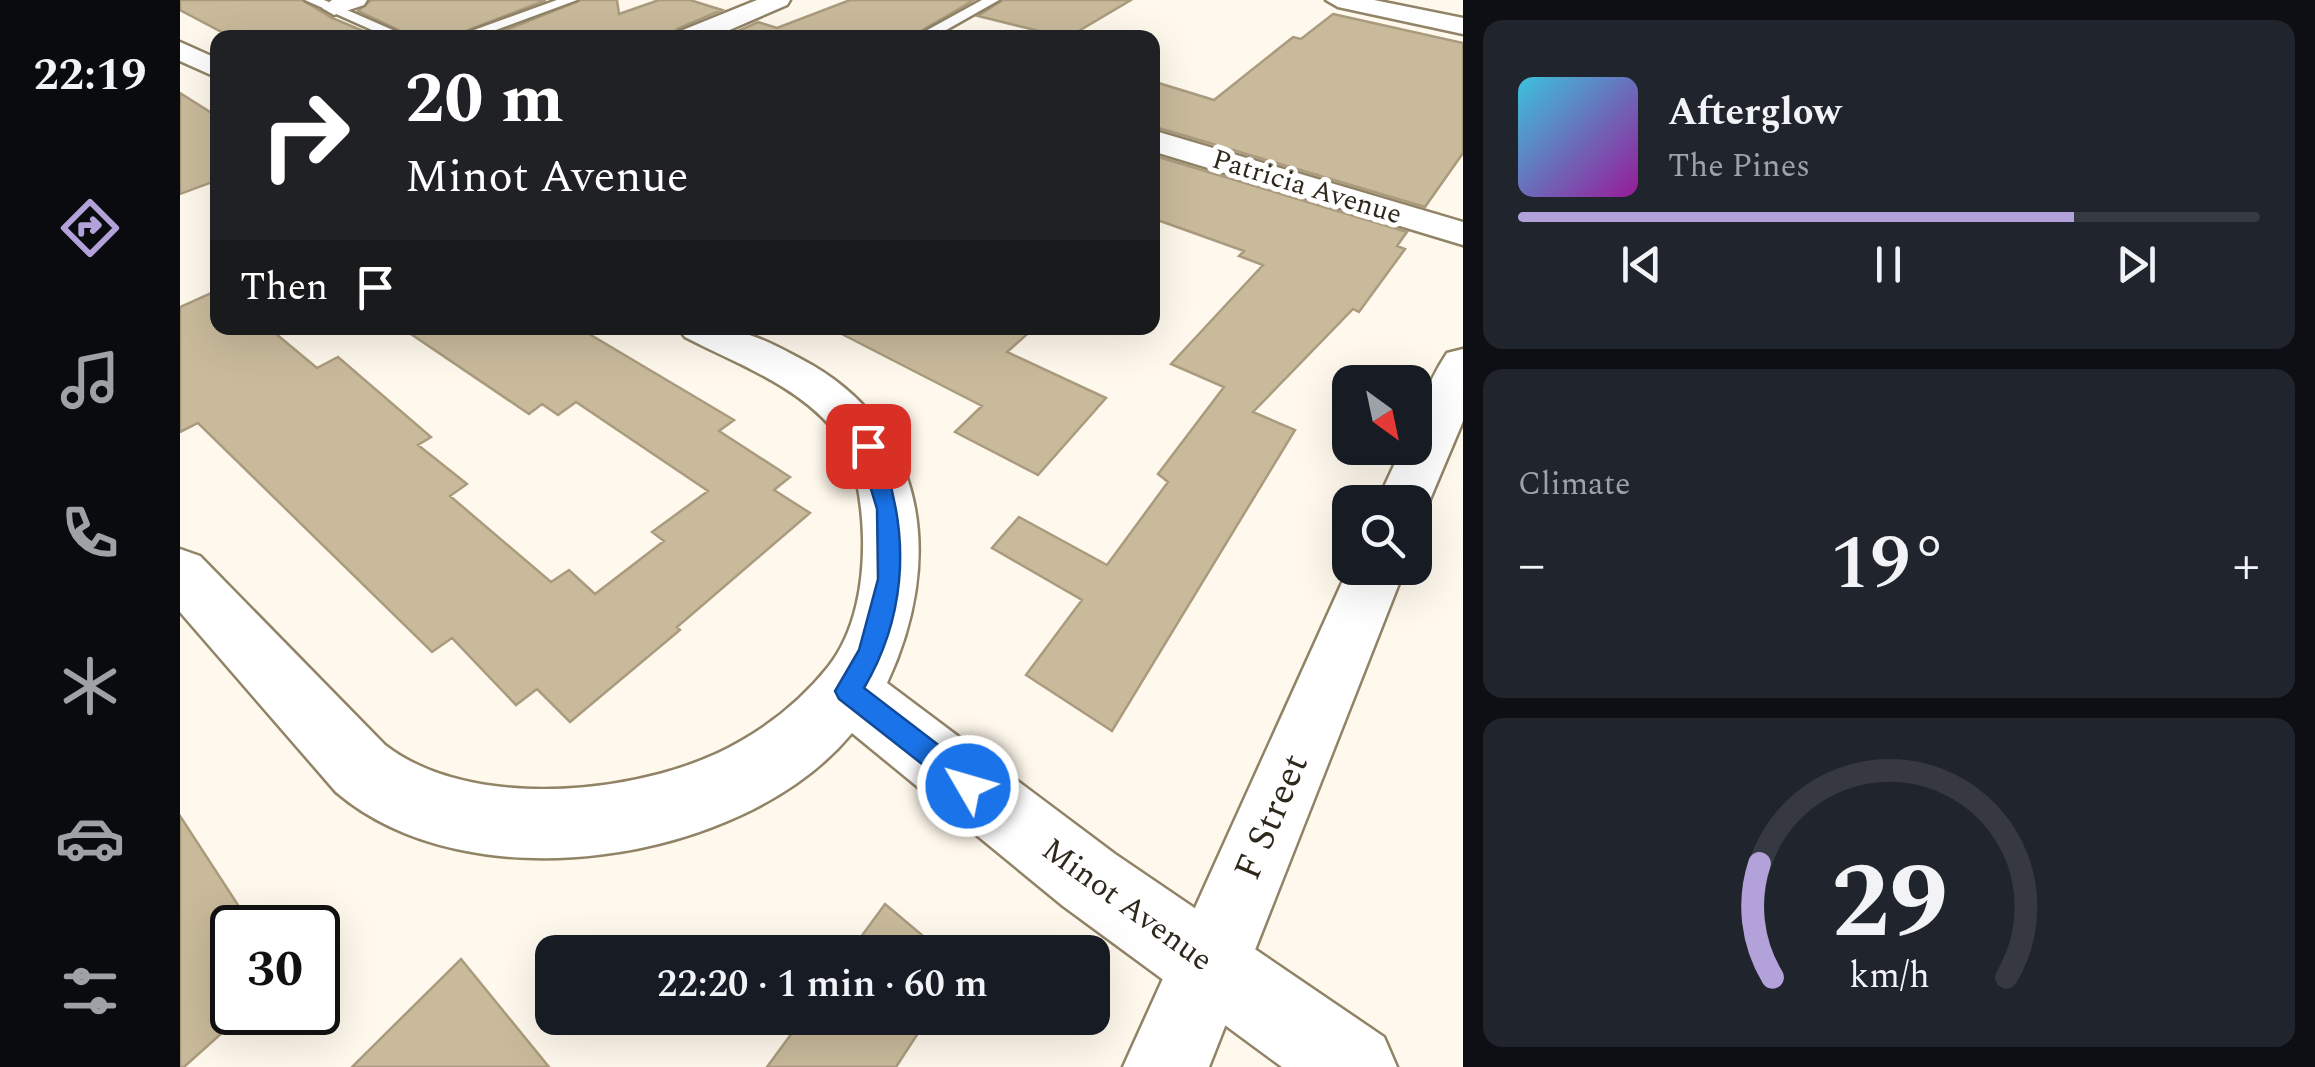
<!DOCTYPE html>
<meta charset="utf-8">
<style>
body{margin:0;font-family:Spectral,serif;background:#20242c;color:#f1f3f6;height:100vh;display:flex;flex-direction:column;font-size:38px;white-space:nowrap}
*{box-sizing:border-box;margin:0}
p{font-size:32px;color:#9ea1a6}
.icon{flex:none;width:55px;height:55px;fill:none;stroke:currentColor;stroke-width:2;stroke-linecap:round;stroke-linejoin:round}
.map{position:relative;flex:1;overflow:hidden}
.sheet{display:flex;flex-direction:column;gap:20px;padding:20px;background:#0d0f14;width:852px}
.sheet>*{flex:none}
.hud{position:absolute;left:30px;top:30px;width:950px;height:305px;border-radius:20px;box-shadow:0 10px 40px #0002;background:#202124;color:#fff;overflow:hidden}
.needle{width:65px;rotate:147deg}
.controls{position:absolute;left:1152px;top:365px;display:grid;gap:20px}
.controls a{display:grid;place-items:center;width:100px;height:100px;border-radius:20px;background:#171b24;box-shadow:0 10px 40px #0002;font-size:50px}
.speed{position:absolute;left:30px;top:905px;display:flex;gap:20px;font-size:50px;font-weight:700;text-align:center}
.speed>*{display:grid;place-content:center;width:130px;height:130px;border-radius:50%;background:#171b24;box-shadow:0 10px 40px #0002;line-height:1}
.speed .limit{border:5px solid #111;border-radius:15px;background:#fff;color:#111}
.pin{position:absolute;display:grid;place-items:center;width:85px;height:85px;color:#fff;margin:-42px;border-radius:20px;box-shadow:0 5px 15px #0006}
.me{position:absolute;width:110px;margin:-55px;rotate:308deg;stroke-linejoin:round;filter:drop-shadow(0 0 8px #0008)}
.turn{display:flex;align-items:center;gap:35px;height:210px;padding:0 30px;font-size:45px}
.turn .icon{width:130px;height:130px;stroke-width:2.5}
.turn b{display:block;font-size:70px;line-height:85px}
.then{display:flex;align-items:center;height:95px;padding:0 30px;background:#0003;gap:20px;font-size:38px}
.big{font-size:75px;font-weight:600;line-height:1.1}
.sheet .card{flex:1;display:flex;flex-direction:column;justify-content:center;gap:15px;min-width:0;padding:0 35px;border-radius:20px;background:#20242c}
.sheet .dial{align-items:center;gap:0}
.dial svg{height:260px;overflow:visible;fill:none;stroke:#363941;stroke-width:7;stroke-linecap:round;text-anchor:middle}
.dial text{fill:#f1f3f6;stroke:none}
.song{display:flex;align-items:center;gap:30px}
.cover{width:120px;height:120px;border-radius:15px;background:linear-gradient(135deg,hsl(190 70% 55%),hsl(300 70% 35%))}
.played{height:10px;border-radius:5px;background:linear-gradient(90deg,#b3a2d9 75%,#363941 75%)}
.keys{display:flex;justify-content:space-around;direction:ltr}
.heat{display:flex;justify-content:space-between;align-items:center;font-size:55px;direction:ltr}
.trip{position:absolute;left:355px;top:935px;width:575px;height:100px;border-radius:20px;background:#171b24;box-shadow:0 10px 40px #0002;font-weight:600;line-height:100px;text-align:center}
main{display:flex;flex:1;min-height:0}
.tab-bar{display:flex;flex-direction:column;width:180px;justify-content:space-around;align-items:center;background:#090b0e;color:#9ea1a6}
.tab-bar .icon{width:70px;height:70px}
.tab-bar .active{color:#b3a2d9}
.tab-bar b{font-size:45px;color:#f1f3f6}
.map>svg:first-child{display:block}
.building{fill:#c9ba9b;stroke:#aa9b7e;stroke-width:2.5}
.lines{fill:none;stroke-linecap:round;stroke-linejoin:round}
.service-casing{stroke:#918366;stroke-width:5}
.minor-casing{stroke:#918366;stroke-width:5}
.tertiary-casing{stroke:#918366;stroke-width:5}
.secondary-casing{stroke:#918366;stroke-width:5}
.service{fill:#fff;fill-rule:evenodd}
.minor{fill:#fff;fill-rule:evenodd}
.tertiary{fill:#fff;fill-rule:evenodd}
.secondary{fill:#fff;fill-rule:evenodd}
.route{fill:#1a73e8;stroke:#114b97;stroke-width:2.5}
.labels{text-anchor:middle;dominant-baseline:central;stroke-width:10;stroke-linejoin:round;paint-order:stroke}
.far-street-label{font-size:28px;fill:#2f291d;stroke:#fff}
.street-label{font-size:32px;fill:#2f291d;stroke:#fff}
.near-street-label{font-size:38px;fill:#2f291d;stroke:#fff}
</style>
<main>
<nav class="tab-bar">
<b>22:19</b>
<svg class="icon active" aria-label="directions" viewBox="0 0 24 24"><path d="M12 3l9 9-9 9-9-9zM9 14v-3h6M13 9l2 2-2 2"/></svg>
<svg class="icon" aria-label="music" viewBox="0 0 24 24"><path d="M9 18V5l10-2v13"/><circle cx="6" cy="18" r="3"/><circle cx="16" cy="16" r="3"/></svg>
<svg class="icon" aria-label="phone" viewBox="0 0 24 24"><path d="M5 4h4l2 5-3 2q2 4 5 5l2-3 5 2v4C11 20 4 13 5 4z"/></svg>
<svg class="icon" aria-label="climate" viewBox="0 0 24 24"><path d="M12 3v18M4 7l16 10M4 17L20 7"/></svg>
<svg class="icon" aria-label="car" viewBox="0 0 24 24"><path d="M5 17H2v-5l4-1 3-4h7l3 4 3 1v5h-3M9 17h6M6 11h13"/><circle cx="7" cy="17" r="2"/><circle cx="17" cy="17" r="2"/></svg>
<svg class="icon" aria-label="filters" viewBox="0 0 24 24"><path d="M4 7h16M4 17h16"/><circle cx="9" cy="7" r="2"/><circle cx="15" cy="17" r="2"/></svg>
</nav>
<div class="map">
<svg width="1283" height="1067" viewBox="0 0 1283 1067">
<rect width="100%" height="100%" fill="#fff8ec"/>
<path class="building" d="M0 0H122L152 18 200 38H53L0 10Z
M191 0H366L268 38H235L178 11Z
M401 0H437L439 14 479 0H510L542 10 497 29 491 38H306Z
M670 0H794L729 38H542L578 22 597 28Z
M823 0H951L887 38 798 16Z
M1153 14 1283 43V153L1245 207 972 126V81L1034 100 1113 37 1121 39Z
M0 93 38 117V180L0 194Z
M972 155 1227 232 1217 246 1225 249 1179 312 1173 309 1073 412 1115 430 932 731 846 675 902 600 812 548 839 517 927 565 988 482 978 474 1044 387 991 364 1083 265 1059 256 1064 251 972 218Z
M38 290V328H89L137 368 158 357 251 437 238 445 287 484 270 496 371 582 389 570 415 594 484 541 472 532 528 491 396 402 378 415 362 404 349 414 222 328H399L554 420 539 431 610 477 594 490 630 513 497 627 500 630 390 722 357 689 336 705 272 638 252 652 18 423 0 432V307Z
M650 328H854L827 352 926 398 858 475 775 432 802 406Z
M0 816 73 928H52V1024L4 1067H0Z
M705 904 762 952H670Z
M281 959 369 1067H172Z
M623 1018H748L716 1067H587Z"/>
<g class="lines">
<defs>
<path id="service" d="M125 0H144L231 38H210Z
M377 0H397L294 38H272Z
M802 0H819L752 38H733Z"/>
<path id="minor" d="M152 0H187L184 5 154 15 142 8Z
M577 0H610L607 5 531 38H494L498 32Z
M0 42 38 59V78L0 61Z
M972 130 1283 222V245L972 151Z
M498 328C553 324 574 334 621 359 749 426 764 561 707 683L935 854 1204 1037 1217 1067H1102L883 906 672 733C564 864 289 906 156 792L0 612V549L20 556 205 745C292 813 470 795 561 741 594 722 624 697 648 667 676 632 684 581 683 537 682 502 676 457 653 429 615 384 555 363 505 337Z"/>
<path id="tertiary" d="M1146 0H1194L1283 18V34L1158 7Z"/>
<path id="secondary" d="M1283 349V421L1243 516 1235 519V502H1197L1222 448H1235C1235 413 1248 382 1267 353Z
M1170 565 1225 568 1029 1067H943Z"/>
</defs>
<use href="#service" class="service-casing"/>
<use href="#minor" class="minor-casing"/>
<use href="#tertiary" class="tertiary-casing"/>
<use href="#secondary" class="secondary-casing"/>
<use href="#service" class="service"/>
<use href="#minor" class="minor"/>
<use href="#tertiary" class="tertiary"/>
<use href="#secondary" class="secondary"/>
</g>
<path class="route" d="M688 438C701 443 702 458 706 470 730 544 724 620 684 688L799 776 803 786 799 795 788 800 659 699 655 691 679 650 698 579 697 509 678 446Z"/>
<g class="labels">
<g class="far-street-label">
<text transform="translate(1127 187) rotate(17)">Patricia Avenue</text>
</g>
<g class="street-label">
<text transform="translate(947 905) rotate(36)">Minot Avenue</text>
</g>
<g class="near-street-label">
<text transform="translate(1092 817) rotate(-67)">F Street</text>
</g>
</g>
</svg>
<div class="controls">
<a><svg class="needle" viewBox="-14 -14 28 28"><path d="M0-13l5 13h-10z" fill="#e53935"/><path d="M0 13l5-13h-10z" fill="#9ea1a6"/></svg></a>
<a><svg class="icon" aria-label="search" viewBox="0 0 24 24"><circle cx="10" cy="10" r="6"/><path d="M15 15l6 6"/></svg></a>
</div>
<div class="speed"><div class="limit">30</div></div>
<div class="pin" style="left:688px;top:446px;background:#d93025"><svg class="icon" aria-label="arrive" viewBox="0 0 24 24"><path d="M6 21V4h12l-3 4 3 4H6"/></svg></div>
<svg class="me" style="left:788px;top:786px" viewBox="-20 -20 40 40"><circle r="17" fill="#1a73e8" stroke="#fff" stroke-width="3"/><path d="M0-11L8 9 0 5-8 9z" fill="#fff"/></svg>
<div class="trip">22:20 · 1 min · 60 m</div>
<div class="hud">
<div class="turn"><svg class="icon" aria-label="right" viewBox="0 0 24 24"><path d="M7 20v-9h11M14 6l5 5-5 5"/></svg><div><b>20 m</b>Minot Avenue</div></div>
<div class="then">Then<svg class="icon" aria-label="arrive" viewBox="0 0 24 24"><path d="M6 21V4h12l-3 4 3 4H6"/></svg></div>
</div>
</div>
<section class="sheet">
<div class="card">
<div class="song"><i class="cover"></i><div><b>Afterglow</b><p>The Pines</p></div></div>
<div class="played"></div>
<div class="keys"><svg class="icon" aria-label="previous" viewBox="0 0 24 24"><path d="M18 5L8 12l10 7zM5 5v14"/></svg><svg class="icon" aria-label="pause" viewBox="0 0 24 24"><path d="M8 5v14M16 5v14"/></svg><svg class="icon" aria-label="next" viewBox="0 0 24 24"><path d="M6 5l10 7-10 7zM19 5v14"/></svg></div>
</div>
<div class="card"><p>Climate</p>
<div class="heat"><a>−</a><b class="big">19°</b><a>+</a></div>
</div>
<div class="card dial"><svg viewBox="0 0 100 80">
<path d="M14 69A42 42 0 1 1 86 69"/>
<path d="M14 69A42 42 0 0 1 10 34" stroke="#b3a2d9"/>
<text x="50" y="56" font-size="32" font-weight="700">29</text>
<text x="50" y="72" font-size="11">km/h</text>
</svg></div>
</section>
</main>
